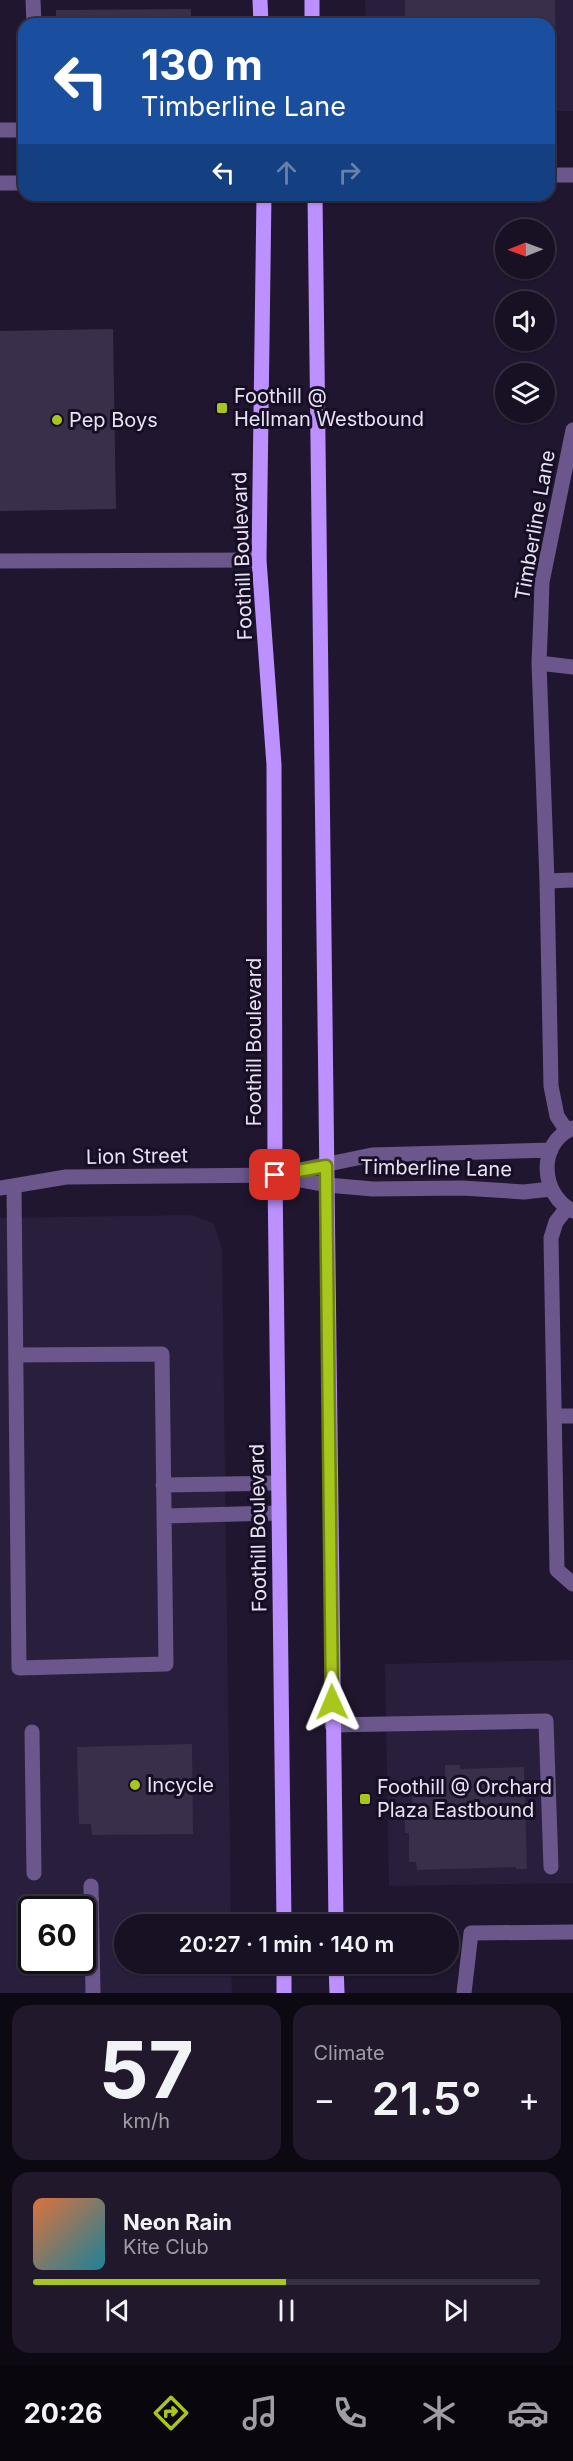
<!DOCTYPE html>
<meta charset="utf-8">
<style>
body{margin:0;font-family:Inter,sans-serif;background:#21192b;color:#f1f3f6;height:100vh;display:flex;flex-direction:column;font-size:22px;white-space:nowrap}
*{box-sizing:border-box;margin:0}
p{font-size:20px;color:#9f9da6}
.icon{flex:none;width:33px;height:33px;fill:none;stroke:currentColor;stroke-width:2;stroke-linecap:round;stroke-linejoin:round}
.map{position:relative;height:1993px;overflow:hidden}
.details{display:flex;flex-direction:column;gap:12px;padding:12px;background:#0d0913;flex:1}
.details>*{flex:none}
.hud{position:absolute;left:18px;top:18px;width:537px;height:183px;border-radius:18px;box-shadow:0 2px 4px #0004,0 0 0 2px #363041;background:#1a4fa0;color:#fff;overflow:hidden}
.needle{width:39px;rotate:269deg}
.controls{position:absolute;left:495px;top:219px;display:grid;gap:12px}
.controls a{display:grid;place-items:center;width:60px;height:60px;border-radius:50%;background:#181023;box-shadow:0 2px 4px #0004,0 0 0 2px #363041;font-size:30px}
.speed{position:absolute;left:18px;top:1896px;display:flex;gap:12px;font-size:30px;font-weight:700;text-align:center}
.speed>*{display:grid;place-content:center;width:78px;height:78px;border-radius:50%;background:#181023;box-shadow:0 2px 4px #0004,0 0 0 2px #363041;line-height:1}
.speed .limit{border:3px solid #111;border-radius:9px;background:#fff;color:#111}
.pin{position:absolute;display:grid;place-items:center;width:51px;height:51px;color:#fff;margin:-26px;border-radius:12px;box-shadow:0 3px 9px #0006}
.me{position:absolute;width:66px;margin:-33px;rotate:359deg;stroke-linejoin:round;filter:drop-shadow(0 0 4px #0008)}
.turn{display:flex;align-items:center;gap:21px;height:126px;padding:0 24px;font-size:27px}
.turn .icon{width:78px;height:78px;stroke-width:2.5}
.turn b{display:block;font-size:42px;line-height:51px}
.lanes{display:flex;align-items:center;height:57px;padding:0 24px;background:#0003;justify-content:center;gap:30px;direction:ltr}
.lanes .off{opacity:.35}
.big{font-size:45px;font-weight:600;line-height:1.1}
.details .widget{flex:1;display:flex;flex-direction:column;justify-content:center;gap:9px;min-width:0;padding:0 21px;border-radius:18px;background:#21192b}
.details .dial{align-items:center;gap:0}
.dial b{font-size:78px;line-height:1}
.song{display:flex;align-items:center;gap:18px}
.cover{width:72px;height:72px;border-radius:9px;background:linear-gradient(135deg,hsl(20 70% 55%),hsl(190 70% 35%))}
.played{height:6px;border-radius:3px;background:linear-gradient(90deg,#a8c71d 50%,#363041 50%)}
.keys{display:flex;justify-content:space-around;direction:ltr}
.heat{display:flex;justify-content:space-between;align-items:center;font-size:33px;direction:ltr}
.details .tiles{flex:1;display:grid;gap:12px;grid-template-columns:1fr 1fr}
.widget:last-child{grid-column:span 2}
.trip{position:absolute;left:114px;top:1914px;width:345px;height:60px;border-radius:30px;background:#181023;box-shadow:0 2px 4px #0004,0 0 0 2px #363041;font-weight:600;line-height:60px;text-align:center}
.tab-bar{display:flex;height:96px;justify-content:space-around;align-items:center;background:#0a060e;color:#9f9da6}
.tab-bar .icon{width:42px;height:42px}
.tab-bar .current{color:#a8c71d}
.tab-bar b{font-size:27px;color:#f1f3f6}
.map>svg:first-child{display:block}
.built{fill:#2a1e3d;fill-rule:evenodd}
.building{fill:#392f4a}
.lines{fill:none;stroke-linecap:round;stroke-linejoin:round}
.minor{stroke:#6b578c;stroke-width:15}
.major{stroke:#bc90ff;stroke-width:15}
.route-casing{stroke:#6d8113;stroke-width:15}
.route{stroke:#a8c71d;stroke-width:10}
.poi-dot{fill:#a8c71d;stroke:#170d25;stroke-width:2}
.labels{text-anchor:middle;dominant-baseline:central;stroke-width:6;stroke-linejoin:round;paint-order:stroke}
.poi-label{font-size:20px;fill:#e7e2f3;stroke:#170d25;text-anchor:start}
.street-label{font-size:20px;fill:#e7e2f3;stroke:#170d25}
</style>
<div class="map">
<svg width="573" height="1993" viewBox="0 0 573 1993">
<rect width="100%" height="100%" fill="#20162f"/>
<path class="built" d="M365 0H573V111H549V24H366Z
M193 1215 214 1224 222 1249 231 1924H124V1964H231L232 1993H0V1218ZM32 1910H82V1960H32Z
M573 1660V1883L389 1886 385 1664Z"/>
<path class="building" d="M405 0H555L556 94H549V24H405Z
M191 9V24H56V10Z
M113 329 116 509 0 511V331Z
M192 1744 193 1834 92 1835 91 1824H79L77 1747Z
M445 1765H460V1769L524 1767 527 1869H516V1867L417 1870 416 1862H409V1833H405L404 1807H413L412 1796H424V1787L434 1786 433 1776H445Z"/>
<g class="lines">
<path class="minor" d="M33 0 34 24
M0 130H24
M549 175H573
M0 183H24
M0 561 259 560
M539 663 573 667
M547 881 573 880
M573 1128C537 1143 540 1195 573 1211
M567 1131 557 1116 551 1086 547 881 539 663 541 614 542 582 573 430
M284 1177 327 1185 373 1189 462 1188 524 1192 551 1189
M14 1186 19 1668 166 1664 162 1354 16 1355
M0 1188 66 1177 275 1175 372 1155 551 1150
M567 1208 556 1222 551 1238 557 1570 573 1584
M554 1416H573
M163 1485 278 1483
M164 1516 279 1513
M332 1725 546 1721 551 1867
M32 1732 34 1873
M91 1886 93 1993
M464 1993 471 1933 573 1932"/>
<path class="major" d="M260 0 261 24
M312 0V24
M264 195 259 560 274 765 275 1175 284 1924
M315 195 336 1924
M284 1964V1993
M336 1964 337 1993"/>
</g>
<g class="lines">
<defs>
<path id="route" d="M275 1175 326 1166 332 1702"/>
</defs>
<use href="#route" class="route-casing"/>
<use href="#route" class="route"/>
</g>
<g class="poi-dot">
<rect x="216" y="402" width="12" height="12" rx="3"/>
<circle cx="57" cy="420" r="6"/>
<circle cx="135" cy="1785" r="6"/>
<rect x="359" y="1793" width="12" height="12" rx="3"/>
</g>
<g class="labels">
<g class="poi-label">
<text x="234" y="396">Foothill @<tspan x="234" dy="23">Hellman Westbound</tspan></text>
<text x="69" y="420">Pep Boys</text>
<text x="147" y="1785">Incycle</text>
<text x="377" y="1787">Foothill @ Orchard<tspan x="377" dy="23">Plaza Eastbound</tspan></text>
</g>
<g class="street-label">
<text transform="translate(535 525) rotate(-80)">Timberline Lane</text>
<text transform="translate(242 556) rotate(-92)">Foothill Boulevard</text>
<text transform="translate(254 1042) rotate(-90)">Foothill Boulevard</text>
<text transform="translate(137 1156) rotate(-1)">Lion Street</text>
<text transform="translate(436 1168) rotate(1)">Timberline Lane</text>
<text transform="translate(258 1528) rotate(-91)">Foothill Boulevard</text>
</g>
</g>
</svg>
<div class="controls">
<a><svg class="needle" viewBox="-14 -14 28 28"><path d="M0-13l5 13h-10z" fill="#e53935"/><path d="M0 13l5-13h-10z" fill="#9f9da6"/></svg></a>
<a><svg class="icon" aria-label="sound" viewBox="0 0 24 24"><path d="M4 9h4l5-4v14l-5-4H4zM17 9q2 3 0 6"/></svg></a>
<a><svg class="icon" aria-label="layers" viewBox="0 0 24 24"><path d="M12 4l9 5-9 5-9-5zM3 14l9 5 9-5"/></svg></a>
</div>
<div class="speed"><div class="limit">60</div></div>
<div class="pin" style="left:275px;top:1175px;background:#d93025"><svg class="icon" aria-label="arrive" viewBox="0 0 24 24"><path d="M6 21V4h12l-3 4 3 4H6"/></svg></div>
<svg class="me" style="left:332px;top:1702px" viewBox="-20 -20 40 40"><path d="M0-17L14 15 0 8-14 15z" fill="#a8c71d" stroke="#fff" stroke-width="4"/></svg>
<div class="trip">20:27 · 1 min · 140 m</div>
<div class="hud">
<div class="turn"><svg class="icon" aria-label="left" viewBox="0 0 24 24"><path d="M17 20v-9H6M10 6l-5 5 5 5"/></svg><div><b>130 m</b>Timberline Lane</div></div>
<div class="lanes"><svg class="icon" aria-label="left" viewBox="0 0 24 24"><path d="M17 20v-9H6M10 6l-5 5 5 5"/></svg><svg class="icon off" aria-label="ahead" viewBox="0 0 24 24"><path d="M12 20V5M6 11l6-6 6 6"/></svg><svg class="icon off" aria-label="right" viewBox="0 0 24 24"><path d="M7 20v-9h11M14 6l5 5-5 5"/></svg></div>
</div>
</div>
<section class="details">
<div class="tiles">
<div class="widget dial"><b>57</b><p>km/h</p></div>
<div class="widget"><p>Climate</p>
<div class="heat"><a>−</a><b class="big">21.5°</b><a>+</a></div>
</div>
<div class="widget">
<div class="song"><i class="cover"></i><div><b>Neon Rain</b><p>Kite Club</p></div></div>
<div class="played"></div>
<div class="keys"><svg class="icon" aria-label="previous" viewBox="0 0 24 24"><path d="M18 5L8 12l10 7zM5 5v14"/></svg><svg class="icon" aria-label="pause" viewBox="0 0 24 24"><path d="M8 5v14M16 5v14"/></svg><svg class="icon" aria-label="next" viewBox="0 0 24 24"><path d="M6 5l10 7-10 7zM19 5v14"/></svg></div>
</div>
</div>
</section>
<nav class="tab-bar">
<b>20:26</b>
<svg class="icon current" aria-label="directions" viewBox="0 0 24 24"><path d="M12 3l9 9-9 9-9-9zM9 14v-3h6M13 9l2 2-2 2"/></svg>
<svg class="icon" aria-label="music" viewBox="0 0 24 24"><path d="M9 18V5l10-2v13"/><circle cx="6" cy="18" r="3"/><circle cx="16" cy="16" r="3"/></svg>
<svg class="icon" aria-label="phone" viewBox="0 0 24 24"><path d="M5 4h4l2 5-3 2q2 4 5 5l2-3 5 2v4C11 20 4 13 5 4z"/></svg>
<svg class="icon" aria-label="climate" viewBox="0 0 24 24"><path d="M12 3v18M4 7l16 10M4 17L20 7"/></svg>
<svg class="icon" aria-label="car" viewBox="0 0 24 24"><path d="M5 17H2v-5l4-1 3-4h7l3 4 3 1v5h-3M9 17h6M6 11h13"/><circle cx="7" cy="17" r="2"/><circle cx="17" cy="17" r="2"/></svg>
</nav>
